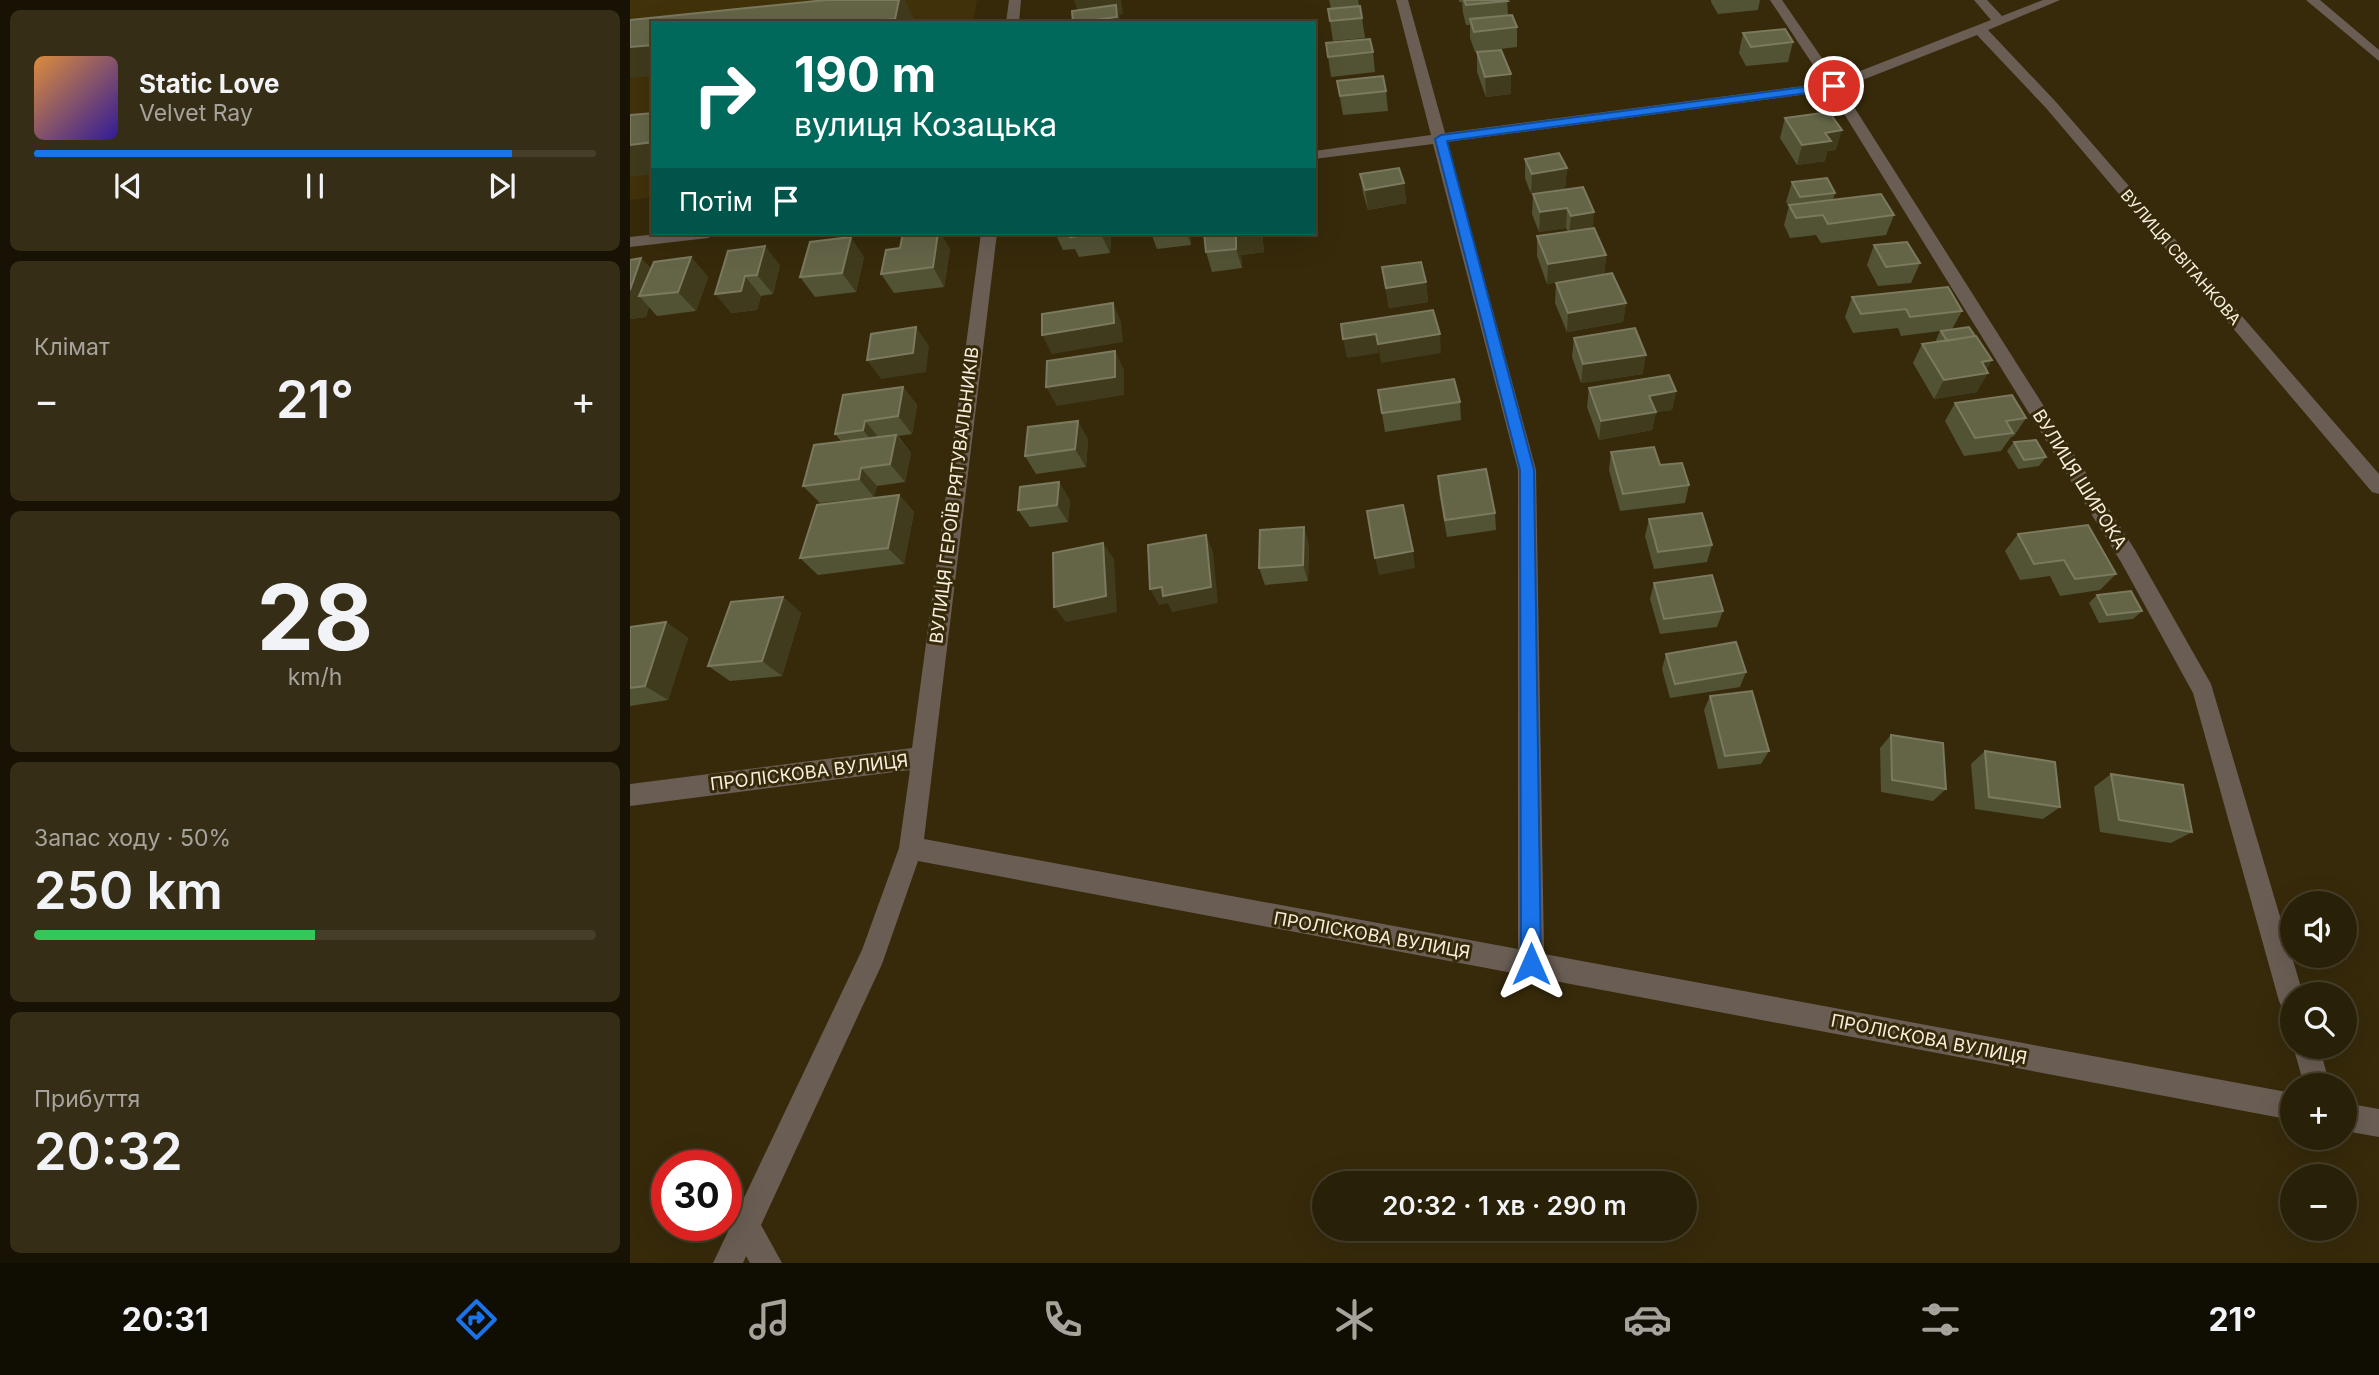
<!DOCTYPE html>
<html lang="uk">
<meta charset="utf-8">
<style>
body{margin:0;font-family:Inter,sans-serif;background:#352d16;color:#f1f3f6;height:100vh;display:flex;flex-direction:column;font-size:26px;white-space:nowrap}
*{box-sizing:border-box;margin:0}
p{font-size:23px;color:#a5a39c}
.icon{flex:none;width:38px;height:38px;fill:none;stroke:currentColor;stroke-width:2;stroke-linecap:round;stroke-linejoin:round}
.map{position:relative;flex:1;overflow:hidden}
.drawer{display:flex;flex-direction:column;gap:10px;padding:10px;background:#171204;width:630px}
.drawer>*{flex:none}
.guide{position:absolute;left:21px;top:21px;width:665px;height:214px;border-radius:0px;box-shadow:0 7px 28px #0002,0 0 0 2px #453e29;background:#00695c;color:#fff;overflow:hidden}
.tools{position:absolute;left:1650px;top:891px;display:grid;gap:14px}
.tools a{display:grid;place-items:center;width:77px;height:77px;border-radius:50%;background:#292008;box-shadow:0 7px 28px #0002,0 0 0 2px #453e29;font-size:35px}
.speed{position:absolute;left:21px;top:1150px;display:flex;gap:14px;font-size:35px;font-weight:700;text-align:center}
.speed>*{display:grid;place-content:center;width:91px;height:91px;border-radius:50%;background:#292008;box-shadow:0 7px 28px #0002,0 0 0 2px #453e29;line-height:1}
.speed .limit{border:10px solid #d22;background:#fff;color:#111}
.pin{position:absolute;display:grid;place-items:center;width:60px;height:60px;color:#fff;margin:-30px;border:4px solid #fff;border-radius:50%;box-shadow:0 2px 7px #0007}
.me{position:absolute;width:77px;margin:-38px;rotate:0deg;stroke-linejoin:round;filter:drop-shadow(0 0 5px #0008)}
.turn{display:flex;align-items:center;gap:24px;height:147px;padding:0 28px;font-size:32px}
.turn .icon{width:91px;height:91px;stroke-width:2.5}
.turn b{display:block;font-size:49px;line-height:60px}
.then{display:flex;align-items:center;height:66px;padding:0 28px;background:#0003;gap:14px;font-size:26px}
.big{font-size:52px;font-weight:600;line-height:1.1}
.drawer .tile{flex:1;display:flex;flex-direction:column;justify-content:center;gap:10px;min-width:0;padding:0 24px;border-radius:10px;background:#352d16}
.drawer .dial{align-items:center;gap:0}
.dial b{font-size:91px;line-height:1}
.song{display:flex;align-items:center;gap:21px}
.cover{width:84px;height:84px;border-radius:10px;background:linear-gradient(135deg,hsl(30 70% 55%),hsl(250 70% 35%))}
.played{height:7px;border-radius:4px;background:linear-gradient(90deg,#1a73e8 85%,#453e29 85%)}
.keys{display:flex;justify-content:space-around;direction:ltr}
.heat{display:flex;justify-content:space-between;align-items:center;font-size:38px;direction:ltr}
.charge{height:10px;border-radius:5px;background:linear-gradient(90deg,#34c759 50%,#453e29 0)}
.trip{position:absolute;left:682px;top:1171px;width:385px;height:70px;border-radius:35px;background:#292008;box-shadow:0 7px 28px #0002,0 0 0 2px #453e29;font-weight:600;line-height:70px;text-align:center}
.menu{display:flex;height:112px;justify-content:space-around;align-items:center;background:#100d03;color:#a5a39c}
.menu .icon{width:49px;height:49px}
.menu .selected{color:#1a73e8}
.menu b{font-size:32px;color:#f1f3f6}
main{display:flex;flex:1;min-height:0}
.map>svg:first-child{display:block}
.built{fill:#42320a}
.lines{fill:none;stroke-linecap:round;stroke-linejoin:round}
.minor{fill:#6a5e54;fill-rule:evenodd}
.wall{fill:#525335}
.shaded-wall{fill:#403b1c}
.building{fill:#646447;stroke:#7b795f;stroke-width:2}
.route{fill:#1a73e8;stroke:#114b97;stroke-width:2}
.labels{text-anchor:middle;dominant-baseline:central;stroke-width:6;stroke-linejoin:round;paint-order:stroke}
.far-street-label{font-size:16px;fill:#f7efde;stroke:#372a0b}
.street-label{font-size:18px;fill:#f7efde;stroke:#372a0b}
</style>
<main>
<section class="drawer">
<div class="tile">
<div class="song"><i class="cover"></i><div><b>Static Love</b><p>Velvet Ray</p></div></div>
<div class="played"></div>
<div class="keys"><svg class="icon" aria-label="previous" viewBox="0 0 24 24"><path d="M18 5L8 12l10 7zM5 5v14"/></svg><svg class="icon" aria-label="pause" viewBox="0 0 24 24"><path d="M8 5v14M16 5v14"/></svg><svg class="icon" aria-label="next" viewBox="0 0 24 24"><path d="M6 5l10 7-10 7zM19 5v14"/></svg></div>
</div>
<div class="tile"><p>Клімат</p>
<div class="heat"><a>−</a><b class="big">21°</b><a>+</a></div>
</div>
<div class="tile dial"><b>28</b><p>km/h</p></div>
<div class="tile"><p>Запас ходу · 50%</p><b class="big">250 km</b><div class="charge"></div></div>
<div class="tile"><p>Прибуття</p><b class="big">20:32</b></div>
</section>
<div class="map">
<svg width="1749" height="1263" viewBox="0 0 1749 1263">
<rect width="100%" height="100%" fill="#372a0b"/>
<path class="built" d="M0 0H347L343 23H23V197L0 200Z"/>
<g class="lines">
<path class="minor" d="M379 0H391L389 23H376Z
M766 0H778L815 133 1195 83 1140 0H1152L1207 80 1361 20 1344 0H1357L1372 16 1413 0H1430L1358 30 1426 102 1749 474V494L1742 492 1416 108 1347 35 1212 88 1505 550 1581 684 1673 994H1662V1014L1653 1010 1649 1001 1563 693 1491 562 1200 91 817 142 906 470 914 954 1662 1093V1120L288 861 252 964 131 1225 152 1263H120L116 1256 113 1263H83L232 950 269 848 280 770 0 806V784L282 748 351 233H367L294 839 888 949V470L803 144 684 159V151L801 135Z
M1676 0H1690L1749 50V61Z
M36 233H86L78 238 0 247V237Z
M1663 1046H1689L1700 1085H1674Z
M1715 1103 1749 1109V1137L1715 1131Z"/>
</g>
<path class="wall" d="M699 0H728L732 18 735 38 703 41 698 9 701 8Z
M829 0H877L878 15 887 27V47L845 52 840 38V25H836L833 13 832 2H829Z
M1081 0H1130L1128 10 1088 14 1081 2Z
M1113 33 1163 42 1158 62 1116 66 1109 53Z
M696 43 743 52 745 72 701 77Z
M847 52 881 74V94L856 97 847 72Z
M707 81 756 91 758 111 713 115Z
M1155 118 1206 150 1197 151 1195 161 1167 165 1150 138Z
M895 159 937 168 935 188 901 194 895 178Z
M730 174 774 183 776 203 738 210 733 193Z
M1162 182 1205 193 1203 200 1264 215 1256 235 1191 243 1186 235 1160 238 1154 225 1159 206 1156 202Z
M953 187 963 228 976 255 974 275 917 284 907 256V236L938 232 936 228 909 232 902 214 903 194Z
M425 233H481L480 253 449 257 445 249 433 250Z
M521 233H561V245L527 249Z
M574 233H632L634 252 611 255 612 268 582 272 576 252Z
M1244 245 1290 263 1281 283 1248 286 1237 265Z
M320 249 314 287 264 293 251 274Z
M98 251 150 265 143 294 131 296 127 310 101 313Z
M61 257 78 277 66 311 27 316 19 307 16 317 0 319 11 258 21 269Z
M234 257 226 292 185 297 170 277Z
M752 267 796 282 798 302 759 308Z
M926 283 996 303 993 322 937 332 925 303Z
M1222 297 1332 311 1322 329 1362 360 1356 370 1347 392 1304 399 1283 363 1292 344 1307 342 1306 340 1310 331 1271 336 1268 328 1223 333 1215 317Z
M944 338 1013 374 951 383 942 357Z
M273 387 287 405 282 434 268 436 281 453 275 482 247 486 244 497 190 503 173 486 211 441 205 434Z
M959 388 1046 391 1042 410 1026 412 1022 430 969 440 957 407Z
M748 390 830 402 831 420 755 432Z
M1325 403 1396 418 1384 436 1381 437 1371 451 1334 456 1315 421Z
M458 439 456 467 406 474 395 456Z
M1384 442 1416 457 1409 466 1388 469 1377 451Z
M981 452 1030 465 1059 485 1055 503 990 511 979 470Z
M808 476 865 513 866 530 817 537 809 493Z
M269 495 284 512 274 564 188 575 170 558Z
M440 500 438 522 400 527 388 510Z
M1019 519 1082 545 1077 562 1024 569 1015 536Z
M1388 534 1486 574 1470 590 1430 596 1420 576 1390 580 1375 551Z
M679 544 678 581 635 585 629 568Z
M1024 583 1093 611 1087 627 1030 634 1020 599Z
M1467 595 1512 611 1503 619 1469 623 1459 603Z
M153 597 171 613 152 676 100 681 78 666Z
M36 622 58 638 38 700 0 706V627Z
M1036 654 1116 672 1110 687 1040 698 1032 669Z
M1080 696 1139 751 1131 764 1088 769 1074 710Z
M1261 735 1316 789 1303 801 1251 792 1250 748Z
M1355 751 1430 807 1413 819 1345 809 1341 764Z
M1481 774 1562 832 1541 843 1470 832 1464 787Z"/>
<path class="shaded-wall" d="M269 0H275L285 21V23H225Z
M444 0H491L493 14 489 15 492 23H447L451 20Z
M23 45V76L0 78V47Z
M881 74V94L856 97 855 77Z
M1212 130 1206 150 1197 151 1195 161 1167 165 1172 145 1195 133Z
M23 142V174L0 177V145Z
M937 168 935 188 901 194 902 174Z
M774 183 776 203 738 210 735 190Z
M937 208 936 228 909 232 910 212Z
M964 212 963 232 939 236 941 216Z
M308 233H311L320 249 314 287 303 267Z
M472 233H481L480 253 471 234Z
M557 233H561V245Z
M625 233H632L634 252 611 255 612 268 606 249V235Z
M221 237 234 257 226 292 212 273Z
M135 246 150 265 143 294 127 275Z
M976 255 974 275 917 284 918 264Z
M61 257 78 277 66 311 48 292Z
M11 258 29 278 9 296 19 307 16 317 0 319V290Z
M115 276 131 296 127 310 101 313 85 294Z
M796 282 798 302 759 308 756 288Z
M483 303 491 322 493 342 422 354 412 335Z
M996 303 993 322 937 332 938 313Z
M286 327 299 346 296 372 251 379 237 360Z
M746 334 749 353 717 358 713 339Z
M810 334 811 353 751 363 748 344Z
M485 351 494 370V395L427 406 416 387Z
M1016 355 1013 374 951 383 953 364Z
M1362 360 1354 374 1358 373 1347 392 1304 399 1314 380 1352 362Z
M273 387 287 405 282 434 268 416Z
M1046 391 1042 410 1026 412 1022 430 969 440 971 421 1019 396Z
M235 421 250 439 248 448 233 430Z
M448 421 458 439 456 467 445 449Z
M266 435 281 453 275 482 260 464Z
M231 468 247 486 244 497 229 479Z
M429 482 440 500 438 522 427 505Z
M269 495 284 512 274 564 258 548Z
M674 527 679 544 678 581 673 565Z
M576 535 583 552 588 603 542 612 538 603 529 605 520 589Z
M473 543 484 559 487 612 436 622 424 607Z
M783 551 785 568 749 575 745 558Z
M153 597 171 613 152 676 132 661Z
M36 622 58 638 38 700 15 686Z"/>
<path class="building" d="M196 0H269L265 19 225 23H23V45L0 47V20Z
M834 0H877L878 1 836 5Z
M486 5 487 17 443 23 442 11Z
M730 6 732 18 700 21 698 9Z
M882 15 887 27 844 32 840 19Z
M1155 29 1163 42 1121 47 1113 33Z
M740 39 743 52 698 57 696 43Z
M871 50 881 74 855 77 847 52Z
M753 76 756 91 710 96 707 81Z
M1199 112 1212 130 1195 133 1201 141 1172 145 1155 118Z
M23 113V142L0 145V115Z
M929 153 937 168 902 174 895 159Z
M769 168 774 183 735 190 730 174Z
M1197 178 1205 193 1170 197 1162 182Z
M953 187 964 212 941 216 937 208 910 212 903 194Z
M1251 194 1264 215 1198 224 1193 215 1166 218 1159 205Z
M964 228 976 255 918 264 907 236Z
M273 233H308L303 267 251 274 256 250 270 248Z
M440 233H472L440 237Z
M574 233H625L606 235V249L576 252Z
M221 237 212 273 170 277 180 242Z
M1277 242 1290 263 1256 267 1244 245Z
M135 246 127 275 115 276 111 291 85 294 98 251Z
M61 257 48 292 9 296 24 262Z
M11 258 0 290V260Z
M791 262 796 282 756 288 752 267Z
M982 273 996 303 938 313 926 283Z
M1318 287 1332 311 1280 317 1276 309 1231 314 1222 297Z
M483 303 484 323 412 335V314Z
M803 310 810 334 748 344 746 334 713 339 711 324Z
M286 327 283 353 237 360 241 334Z
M1339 327 1345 336 1317 341 1311 331Z
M1005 328 1016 355 953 364 944 338Z
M1346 336 1362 360 1352 362 1358 373 1314 380 1292 344Z
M485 351V377L416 387 417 361Z
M1039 375 1046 391 1019 396 1026 412 971 421 959 388Z
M824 379 830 402 752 413 748 390Z
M273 387 268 416 235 421 233 430 205 434 213 395Z
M1382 395 1396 418 1376 421 1383 433 1345 438 1325 403Z
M448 421 445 449 395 456 398 427Z
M266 435 260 464 231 468 229 479 173 486 184 445Z
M1406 440 1416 457 1394 460 1384 442Z
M1024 447 1030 465 1052 463 1059 485 993 494 981 452Z
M856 469 865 513 815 520 808 476Z
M429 482 427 505 388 510 390 487Z
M269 495 258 548 170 558 187 505Z
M773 505 783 551 745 558 737 511Z
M1072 513 1082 545 1028 552 1019 519Z
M1458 525 1486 574 1445 579 1434 560 1404 564 1388 534Z
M674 527 673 565 629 568 630 530Z
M576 535 581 587 533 596 532 587 520 589 518 545Z
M473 543 476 596 424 607 423 553Z
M1082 575 1093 611 1034 619 1024 583Z
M1501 591 1512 611 1477 615 1467 595Z
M153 597 132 661 78 666 101 602Z
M36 622 15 686 0 688V627Z
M1106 642 1116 672 1045 684 1036 654Z
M1122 691 1139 751 1095 756 1080 696Z
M1261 735 1313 743 1316 789 1262 780Z
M1355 751 1425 762 1430 807 1359 797Z
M1481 774 1553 785 1562 832 1489 820Z"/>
<path class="route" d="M1204 83 1208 84V89L817 141 904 470 911 964 908 971 901 973 894 971 891 964 890 470 805 139 811 135Z"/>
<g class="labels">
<g class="far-street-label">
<text transform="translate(1551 257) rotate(49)">ВУЛИЦЯ СВІТАНКОВА</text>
</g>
<g class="street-label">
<text transform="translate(1450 479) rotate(58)">ВУЛИЦЯ ШИРОКА</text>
<text transform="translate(324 495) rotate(-83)">ВУЛИЦЯ ГЕРОЇВ РЯТУВАЛЬНИКІВ</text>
<text transform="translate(179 772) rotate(-7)">ПРОЛІСКОВА ВУЛИЦЯ</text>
<text transform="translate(742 935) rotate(10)">ПРОЛІСКОВА ВУЛИЦЯ</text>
<text transform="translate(1299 1039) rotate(11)">ПРОЛІСКОВА ВУЛИЦЯ</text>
</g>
</g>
</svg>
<div class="tools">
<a><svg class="icon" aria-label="sound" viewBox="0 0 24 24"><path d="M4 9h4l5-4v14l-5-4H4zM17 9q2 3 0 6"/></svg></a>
<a><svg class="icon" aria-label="search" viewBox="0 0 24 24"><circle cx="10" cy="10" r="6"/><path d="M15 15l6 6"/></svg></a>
<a>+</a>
<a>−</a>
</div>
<div class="speed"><div class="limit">30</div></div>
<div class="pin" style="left:1204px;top:86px;background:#d93025"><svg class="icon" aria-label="arrive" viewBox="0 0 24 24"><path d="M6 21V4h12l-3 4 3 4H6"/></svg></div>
<svg class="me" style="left:901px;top:964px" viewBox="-20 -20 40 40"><path d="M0-17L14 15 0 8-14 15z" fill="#1a73e8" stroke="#fff" stroke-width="4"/></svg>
<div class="trip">20:32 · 1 хв · 290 m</div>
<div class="guide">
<div class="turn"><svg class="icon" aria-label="right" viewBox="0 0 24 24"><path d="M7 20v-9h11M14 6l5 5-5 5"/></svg><div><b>190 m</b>вулиця Козацька</div></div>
<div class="then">Потім<svg class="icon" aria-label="arrive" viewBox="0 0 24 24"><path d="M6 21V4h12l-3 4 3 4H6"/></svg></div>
</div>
</div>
</main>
<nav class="menu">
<b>20:31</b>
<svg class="icon selected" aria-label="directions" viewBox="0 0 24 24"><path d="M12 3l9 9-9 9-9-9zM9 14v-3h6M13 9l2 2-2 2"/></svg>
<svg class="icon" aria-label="music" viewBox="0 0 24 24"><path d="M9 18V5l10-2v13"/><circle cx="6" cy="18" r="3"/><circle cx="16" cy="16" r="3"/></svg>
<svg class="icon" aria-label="phone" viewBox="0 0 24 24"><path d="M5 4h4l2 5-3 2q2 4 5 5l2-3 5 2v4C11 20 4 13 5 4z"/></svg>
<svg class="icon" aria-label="climate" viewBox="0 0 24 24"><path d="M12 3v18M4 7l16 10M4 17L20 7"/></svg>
<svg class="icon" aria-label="car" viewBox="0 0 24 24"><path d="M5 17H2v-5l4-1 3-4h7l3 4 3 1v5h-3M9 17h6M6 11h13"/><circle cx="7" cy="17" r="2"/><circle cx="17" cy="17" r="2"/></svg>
<svg class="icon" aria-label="filters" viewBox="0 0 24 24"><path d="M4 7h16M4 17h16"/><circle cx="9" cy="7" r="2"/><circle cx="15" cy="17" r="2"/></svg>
<b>21°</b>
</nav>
